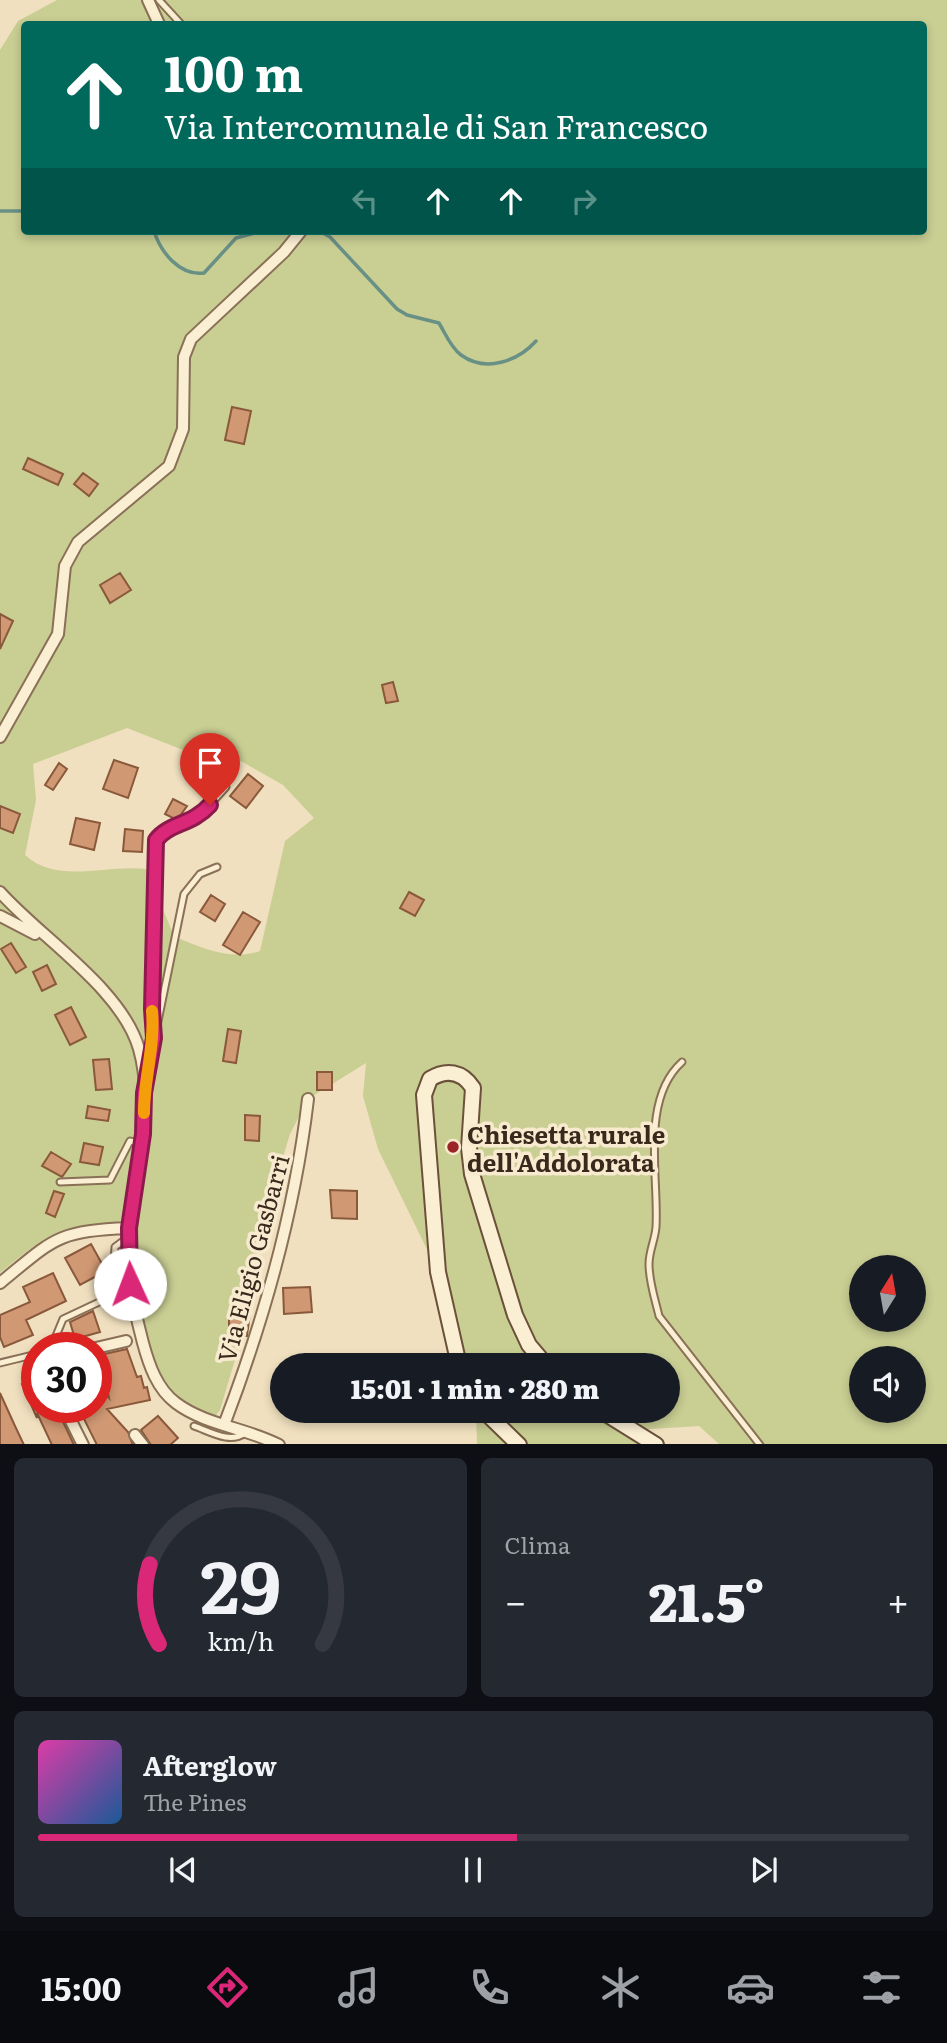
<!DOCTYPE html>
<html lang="it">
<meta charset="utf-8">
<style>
body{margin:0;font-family:Literata,serif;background:#242831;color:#f1f3f6;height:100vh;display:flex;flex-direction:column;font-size:26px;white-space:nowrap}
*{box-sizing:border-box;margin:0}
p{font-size:23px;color:#9ea1a6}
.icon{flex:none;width:38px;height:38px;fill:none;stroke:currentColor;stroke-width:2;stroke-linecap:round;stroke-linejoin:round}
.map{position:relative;height:1444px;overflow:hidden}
.side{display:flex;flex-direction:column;gap:14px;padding:14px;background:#0d0f14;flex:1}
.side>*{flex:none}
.banner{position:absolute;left:21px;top:21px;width:906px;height:214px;border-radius:7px;box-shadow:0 4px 10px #0003;background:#00695c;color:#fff;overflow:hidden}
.needle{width:46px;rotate:11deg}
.tools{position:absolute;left:849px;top:1255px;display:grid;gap:14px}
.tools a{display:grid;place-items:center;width:77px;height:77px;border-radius:50%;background:#171b24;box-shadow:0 4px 10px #0003;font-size:35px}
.speed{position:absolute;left:21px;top:1332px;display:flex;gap:14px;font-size:35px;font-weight:700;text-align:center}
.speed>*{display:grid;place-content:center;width:91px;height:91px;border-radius:50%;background:#171b24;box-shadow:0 4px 10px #0003;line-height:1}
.speed .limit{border:10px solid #d22;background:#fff;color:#111}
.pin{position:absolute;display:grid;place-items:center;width:60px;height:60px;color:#fff;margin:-72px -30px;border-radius:50% 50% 50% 0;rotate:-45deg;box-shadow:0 0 7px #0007}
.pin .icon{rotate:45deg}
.me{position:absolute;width:77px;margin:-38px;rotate:358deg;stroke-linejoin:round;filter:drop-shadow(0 0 5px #0008)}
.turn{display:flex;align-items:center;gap:24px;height:147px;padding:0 28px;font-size:32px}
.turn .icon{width:91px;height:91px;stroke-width:2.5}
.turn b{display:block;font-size:49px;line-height:60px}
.lanes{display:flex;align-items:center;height:66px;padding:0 28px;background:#0003;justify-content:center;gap:35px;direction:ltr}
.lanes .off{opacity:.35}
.big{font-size:52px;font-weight:800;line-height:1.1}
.side .widget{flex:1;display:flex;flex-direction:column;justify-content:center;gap:10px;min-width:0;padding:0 24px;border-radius:10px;background:#242831}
.side .dial{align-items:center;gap:0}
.dial svg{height:182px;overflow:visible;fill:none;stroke:#363941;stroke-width:7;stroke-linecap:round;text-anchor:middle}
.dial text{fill:#f1f3f6;stroke:none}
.song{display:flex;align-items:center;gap:21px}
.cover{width:84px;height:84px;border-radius:10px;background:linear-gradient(135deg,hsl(320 70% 55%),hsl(210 70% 35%))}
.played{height:7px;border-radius:4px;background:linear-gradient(90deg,#db2777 55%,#363941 55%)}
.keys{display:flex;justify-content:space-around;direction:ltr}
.heat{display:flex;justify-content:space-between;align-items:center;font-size:38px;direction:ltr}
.side .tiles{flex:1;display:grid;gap:14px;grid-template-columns:1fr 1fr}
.widget:last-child{grid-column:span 2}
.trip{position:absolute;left:270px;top:1353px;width:410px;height:70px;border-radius:35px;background:#171b24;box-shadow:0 4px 10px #0003;font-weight:800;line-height:70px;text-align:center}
.tabs{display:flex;height:112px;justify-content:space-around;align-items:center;background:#090b0e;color:#9ea1a6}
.tabs .icon{width:49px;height:49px}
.tabs .on{color:#db2777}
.tabs b{font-size:32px;color:#f1f3f6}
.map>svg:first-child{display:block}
.green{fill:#c9ce93;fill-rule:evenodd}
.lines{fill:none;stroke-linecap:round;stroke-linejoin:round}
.stream{stroke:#699085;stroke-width:3.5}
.building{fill:#d09873;stroke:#8a593b;stroke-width:2}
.lane-casing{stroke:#897057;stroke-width:9}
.street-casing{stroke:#897057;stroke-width:14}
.secondary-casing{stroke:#6b513a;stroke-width:18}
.lane{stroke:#faeed3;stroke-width:5}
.street{stroke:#faeed3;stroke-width:10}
.secondary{stroke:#faeed3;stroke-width:14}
.route-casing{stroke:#8e194d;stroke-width:18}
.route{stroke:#db2777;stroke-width:12}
.slow{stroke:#f59e0b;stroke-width:12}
.poi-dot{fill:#9b2428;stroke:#f7eacf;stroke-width:2.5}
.labels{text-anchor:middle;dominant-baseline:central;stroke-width:7;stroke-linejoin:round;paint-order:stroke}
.poi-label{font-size:24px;font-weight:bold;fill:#38291c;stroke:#f7eacf;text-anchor:start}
.street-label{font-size:24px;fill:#38291c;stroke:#f7eacf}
</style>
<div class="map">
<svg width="947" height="1445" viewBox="0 0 947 1445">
<rect width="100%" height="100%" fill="#f0e0bf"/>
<path class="green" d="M57 0H947V1444H719L699 1426 635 1430 656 1444H477L476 1411 667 1410V1365H459L438 1272 378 1149 363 1096 366 1063 308 1099 290 1134 260 1232 251 1306 220 1410 212 1420C202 1415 187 1412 178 1405 136 1374 133 1275 129 1228 116 1221 111 1223 97 1225 48 1231 37 1243 0 1273V50L18 21ZM24 24H924V231H24ZM127 728 201 757 225 752 283 785 314 818 285 841 260 951C231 961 201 948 174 936L146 869C106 864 58 885 25 855L36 800 33 764ZM861 1267H914V1320H861ZM861 1358H914V1410H861Z"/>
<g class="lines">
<path class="stream" d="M0 211H24
M154 231C161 253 180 276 204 273L236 238 263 231
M320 231 330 237 397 309 407 315 439 323C445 333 451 348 461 355 486 373 518 361 536 341"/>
</g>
<path class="building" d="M232 407 251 411 244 444 225 440Z
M28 458 63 474 58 485 23 469Z
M83 473 98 484 89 496 74 484Z
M120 573 131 590 110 603 100 585Z
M0 614 13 621 0 649Z
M393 682 398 701 386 703 382 685Z
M114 760 138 768 128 798 103 789Z
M59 763 67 769 53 790 45 785Z
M248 774 263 786 246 808 230 796Z
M173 799 187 806 177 820 165 814Z
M0 806 20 814 13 833 0 828Z
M76 818 100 823 94 850 70 844Z
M125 829 143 831 142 852 123 851Z
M409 892 424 900 415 916 400 908Z
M211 895 225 904 215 921 200 912Z
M243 912 260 922 240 955 223 945Z
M11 943 26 967 16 973 1 949Z
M47 965 56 984 42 991 33 972Z
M71 1007 86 1037 70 1045 55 1015Z
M228 1029 241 1031 236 1063 223 1061Z
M109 1059 112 1089 96 1090 93 1060Z
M317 1072H332V1090H317Z
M88 1106 110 1110 108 1121 86 1118Z
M245 1115 260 1116 259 1141 245 1140Z
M84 1143 103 1147 99 1165 80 1162Z
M51 1152 71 1164 62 1177 42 1166Z
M330 1190 357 1191V1219L332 1218Z
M54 1191 64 1194 55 1217 46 1213Z
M91 1244 106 1271 80 1285 65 1258Z
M53 1273 66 1301 26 1320 33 1335 4 1347 0 1337V1315L30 1302 23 1287Z
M310 1287 312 1312 284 1314 283 1288Z
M93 1311 100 1332 75 1339 70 1322Z
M229 1313H250L247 1336H229Z
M127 1349 137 1377 141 1376 144 1388 147 1387 150 1400 107 1409 128 1432 133 1445H97L78 1407H96V1383L109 1398 100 1355Z
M37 1378V1407H56L74 1445H52L37 1413V1418L22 1384Z
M0 1393 15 1426 24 1445H0Z
M158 1416 178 1438 170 1445H151L141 1430Z"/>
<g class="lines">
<defs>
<path id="lane" d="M159 0 181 24
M156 1031 184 894 200 874 217 867
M682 1062C640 1100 659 1176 656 1227 655 1240 649 1251 649 1264 649 1282 655 1299 659 1316L760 1445
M148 1073C162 997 145 917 156 840L165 831 199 817 226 787
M60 1182 110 1180 130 1141 142 1144
M51 1348 63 1319 112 1296 115 1247 127 1238
M0 1363 37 1354
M194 1426C211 1432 230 1444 245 1433"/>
<path id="street" d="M148 0 159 24
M0 737 58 634 65 566 78 542 169 466 183 429 184 357 191 339 284 252 301 231
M0 892C41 938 122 989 139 1049 156 1108 133 1170 129 1228 126 1268 133 1306 143 1343 149 1365 157 1389 176 1403 205 1425 247 1428 279 1445
M0 916 35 934
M0 1283C54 1239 56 1231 129 1228
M96 1348 126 1341
M64 1407 83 1445
M224 1425C264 1320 295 1211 308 1099
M135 1435 143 1445"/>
<path id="secondary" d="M459 1365 438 1272 424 1095 430 1079C446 1069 462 1071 473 1088L469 1148 472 1174 515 1315 529 1345 546 1365
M483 1410 519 1445
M600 1410 656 1445"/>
</defs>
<use href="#lane" class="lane-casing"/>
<use href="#street" class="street-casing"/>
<use href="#secondary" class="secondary-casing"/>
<use href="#lane" class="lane"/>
<use href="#street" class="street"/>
<use href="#secondary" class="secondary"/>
</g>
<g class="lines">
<defs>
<path id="route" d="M130 1284 129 1228 143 1134 144 1093 154 1038 152 1009 156 840C169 823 192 825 210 805"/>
</defs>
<use href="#route" class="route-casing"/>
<use href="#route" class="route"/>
<path class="slow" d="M144 1113C144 1078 155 1046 152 1011"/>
</g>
<circle class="poi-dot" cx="453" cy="1147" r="7"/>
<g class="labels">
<g class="poi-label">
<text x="467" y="1133">Chiesetta rurale<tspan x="467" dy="28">dell'Addolorata</tspan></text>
</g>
<g class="street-label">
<text transform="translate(252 1258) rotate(-75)">Via Eligio Gasbarri</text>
</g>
</g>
</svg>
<div class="tools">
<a><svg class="needle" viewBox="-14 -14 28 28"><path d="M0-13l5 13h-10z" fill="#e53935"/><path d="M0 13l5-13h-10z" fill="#9ea1a6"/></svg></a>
<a><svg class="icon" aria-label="sound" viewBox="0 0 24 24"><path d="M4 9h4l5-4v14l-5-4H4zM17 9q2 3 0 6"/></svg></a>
</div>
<div class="speed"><div class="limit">30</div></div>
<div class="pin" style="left:210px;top:805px;background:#d93025"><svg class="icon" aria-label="arrive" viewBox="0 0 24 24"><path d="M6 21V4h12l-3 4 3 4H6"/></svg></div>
<svg class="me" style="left:130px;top:1284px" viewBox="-20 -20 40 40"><circle r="19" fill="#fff"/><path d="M0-13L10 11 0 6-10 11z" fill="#db2777"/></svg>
<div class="trip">15:01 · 1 min · 280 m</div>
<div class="banner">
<div class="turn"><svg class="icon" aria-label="ahead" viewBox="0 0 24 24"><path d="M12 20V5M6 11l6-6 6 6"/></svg><div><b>100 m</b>Via Intercomunale di San Francesco</div></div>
<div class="lanes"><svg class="icon off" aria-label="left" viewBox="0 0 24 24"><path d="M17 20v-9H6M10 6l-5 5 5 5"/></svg><svg class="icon" aria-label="ahead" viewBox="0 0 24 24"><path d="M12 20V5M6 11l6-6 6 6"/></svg><svg class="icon" aria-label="ahead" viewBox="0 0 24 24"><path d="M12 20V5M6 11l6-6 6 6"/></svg><svg class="icon off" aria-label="right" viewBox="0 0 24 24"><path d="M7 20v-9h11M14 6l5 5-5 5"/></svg></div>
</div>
</div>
<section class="side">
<div class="tiles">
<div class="widget dial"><svg viewBox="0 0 100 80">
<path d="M14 69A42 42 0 1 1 86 69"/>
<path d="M14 69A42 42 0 0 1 10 34" stroke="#db2777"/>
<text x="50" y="56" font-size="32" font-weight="700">29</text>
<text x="50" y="72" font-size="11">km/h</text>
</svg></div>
<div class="widget"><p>Clima</p>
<div class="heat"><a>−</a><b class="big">21.5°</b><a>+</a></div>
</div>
<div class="widget">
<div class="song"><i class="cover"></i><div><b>Afterglow</b><p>The Pines</p></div></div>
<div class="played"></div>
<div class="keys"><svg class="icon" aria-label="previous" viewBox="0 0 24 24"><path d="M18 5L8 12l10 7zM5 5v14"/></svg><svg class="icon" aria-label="pause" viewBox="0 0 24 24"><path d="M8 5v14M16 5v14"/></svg><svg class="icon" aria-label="next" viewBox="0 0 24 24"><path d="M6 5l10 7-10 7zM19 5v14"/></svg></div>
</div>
</div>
</section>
<nav class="tabs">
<b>15:00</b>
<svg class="icon on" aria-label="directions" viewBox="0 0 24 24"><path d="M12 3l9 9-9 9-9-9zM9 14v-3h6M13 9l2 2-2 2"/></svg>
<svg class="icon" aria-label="music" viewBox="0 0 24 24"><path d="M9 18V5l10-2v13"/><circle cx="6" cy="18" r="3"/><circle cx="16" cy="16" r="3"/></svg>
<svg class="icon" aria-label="phone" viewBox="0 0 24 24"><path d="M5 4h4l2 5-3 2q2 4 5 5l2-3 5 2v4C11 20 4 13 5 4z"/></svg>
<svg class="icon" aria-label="climate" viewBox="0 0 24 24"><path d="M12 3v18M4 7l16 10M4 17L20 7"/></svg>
<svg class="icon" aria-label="car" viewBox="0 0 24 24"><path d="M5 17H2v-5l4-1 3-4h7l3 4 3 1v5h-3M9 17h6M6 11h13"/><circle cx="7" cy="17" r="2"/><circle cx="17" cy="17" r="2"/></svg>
<svg class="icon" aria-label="filters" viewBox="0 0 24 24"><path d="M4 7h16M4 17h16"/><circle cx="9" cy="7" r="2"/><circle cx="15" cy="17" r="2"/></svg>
</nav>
